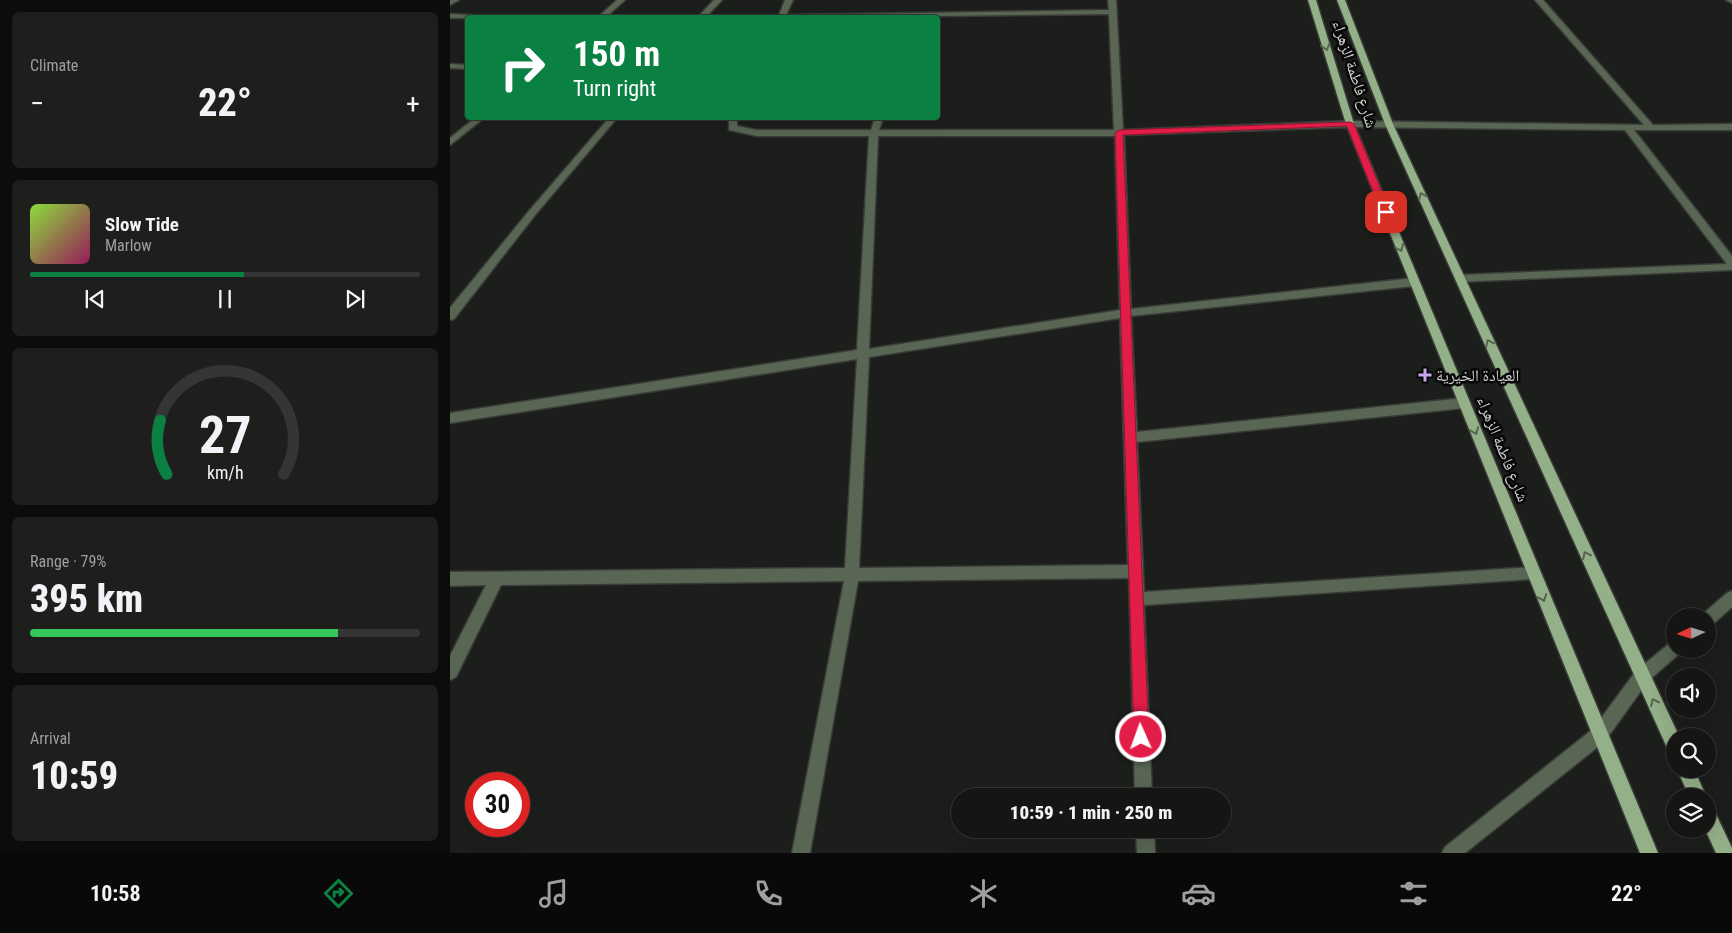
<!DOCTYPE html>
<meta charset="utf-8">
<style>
body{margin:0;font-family:"Roboto Condensed","Noto Naskh Arabic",sans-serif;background:#1e1f1d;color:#f1f3f6;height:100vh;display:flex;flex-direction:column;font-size:19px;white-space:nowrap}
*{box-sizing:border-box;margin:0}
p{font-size:16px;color:#9d9fa0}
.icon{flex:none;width:28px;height:28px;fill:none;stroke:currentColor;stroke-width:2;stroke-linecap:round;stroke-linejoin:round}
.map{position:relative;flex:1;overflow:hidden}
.side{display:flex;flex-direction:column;gap:12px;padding:12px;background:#0c0c0b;width:450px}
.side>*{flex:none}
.top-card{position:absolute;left:15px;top:15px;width:475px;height:105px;border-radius:5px;box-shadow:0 5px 20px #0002,0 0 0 1px #343534;background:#0b8043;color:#fff;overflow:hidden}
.needle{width:32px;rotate:266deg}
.controls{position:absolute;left:1216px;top:608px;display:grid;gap:10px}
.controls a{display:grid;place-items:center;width:50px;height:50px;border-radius:50%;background:#151614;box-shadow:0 5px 20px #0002,0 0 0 1px #343534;font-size:25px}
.speed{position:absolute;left:15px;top:772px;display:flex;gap:10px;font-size:25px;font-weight:700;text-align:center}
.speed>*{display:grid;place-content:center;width:65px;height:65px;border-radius:50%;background:#151614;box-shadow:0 5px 20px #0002,0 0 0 1px #343534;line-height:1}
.speed .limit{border:8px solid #d22;background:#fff;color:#111}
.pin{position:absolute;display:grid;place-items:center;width:42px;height:42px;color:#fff;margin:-21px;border-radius:10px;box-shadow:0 2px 8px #0006}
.me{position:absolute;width:55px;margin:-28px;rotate:358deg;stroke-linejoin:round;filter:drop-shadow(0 0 4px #0008)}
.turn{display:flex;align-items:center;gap:18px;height:105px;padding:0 25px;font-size:22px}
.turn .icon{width:65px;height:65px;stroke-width:2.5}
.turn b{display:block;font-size:35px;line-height:42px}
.big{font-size:38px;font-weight:800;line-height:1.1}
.side .widget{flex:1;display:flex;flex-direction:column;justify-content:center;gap:8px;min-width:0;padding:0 18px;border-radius:8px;background:#1e1f1d}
.side .dial{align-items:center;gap:0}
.dial svg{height:130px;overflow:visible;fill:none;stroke:#343534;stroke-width:7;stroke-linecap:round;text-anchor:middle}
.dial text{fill:#f1f3f6;stroke:none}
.song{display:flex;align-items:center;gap:15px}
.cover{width:60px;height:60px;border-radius:8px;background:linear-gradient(135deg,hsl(90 70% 55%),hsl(330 70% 35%))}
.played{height:5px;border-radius:2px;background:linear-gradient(90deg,#0b8043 55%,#343534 55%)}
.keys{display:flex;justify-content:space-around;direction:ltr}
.heat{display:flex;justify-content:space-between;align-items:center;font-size:28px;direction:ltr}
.charge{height:8px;border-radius:4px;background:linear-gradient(90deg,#34c759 79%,#343534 0)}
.trip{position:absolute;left:501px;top:788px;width:280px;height:50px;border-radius:25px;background:#151614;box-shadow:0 5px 20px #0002,0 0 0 1px #343534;font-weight:800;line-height:50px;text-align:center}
.tab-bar{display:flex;height:80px;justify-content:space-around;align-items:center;background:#080908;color:#9d9fa0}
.tab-bar .icon{width:35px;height:35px}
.tab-bar .selected{color:#0b8043}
.tab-bar b{font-size:22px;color:#f1f3f6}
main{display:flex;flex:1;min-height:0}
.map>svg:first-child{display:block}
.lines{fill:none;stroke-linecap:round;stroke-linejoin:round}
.minor-casing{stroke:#393b38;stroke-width:3}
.major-casing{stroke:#393b38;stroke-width:3}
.minor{fill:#586653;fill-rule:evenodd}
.major{fill:#94b088;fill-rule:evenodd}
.oneway{stroke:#55644e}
.route{fill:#e11d48;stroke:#92132f}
.poi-dot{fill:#c7a6ef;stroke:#070807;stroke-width:2}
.labels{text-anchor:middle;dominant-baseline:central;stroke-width:5;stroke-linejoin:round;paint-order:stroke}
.street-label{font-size:16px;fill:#d2d3d1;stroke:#070807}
.poi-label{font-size:16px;fill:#d2d3d1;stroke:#070807;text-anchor:start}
</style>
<main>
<section class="side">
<div class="widget"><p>Climate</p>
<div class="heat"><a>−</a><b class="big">22°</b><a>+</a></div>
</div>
<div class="widget">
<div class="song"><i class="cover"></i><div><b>Slow Tide</b><p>Marlow</p></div></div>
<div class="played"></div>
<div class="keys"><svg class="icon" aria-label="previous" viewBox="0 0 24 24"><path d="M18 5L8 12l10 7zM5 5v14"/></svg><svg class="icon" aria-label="pause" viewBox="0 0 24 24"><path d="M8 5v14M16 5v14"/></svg><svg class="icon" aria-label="next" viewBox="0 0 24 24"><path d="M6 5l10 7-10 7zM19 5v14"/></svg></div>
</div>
<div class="widget dial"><svg viewBox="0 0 100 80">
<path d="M14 69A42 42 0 1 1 86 69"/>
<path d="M14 69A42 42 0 0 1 10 36" stroke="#0b8043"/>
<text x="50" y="56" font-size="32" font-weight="700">27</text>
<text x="50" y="72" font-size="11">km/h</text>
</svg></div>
<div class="widget"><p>Range · 79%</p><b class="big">395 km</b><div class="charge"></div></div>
<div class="widget"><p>Arrival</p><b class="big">10:59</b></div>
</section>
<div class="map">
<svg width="1282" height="853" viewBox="0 0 1282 853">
<rect width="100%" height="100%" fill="#1c1e1b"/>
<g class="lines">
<defs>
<path id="minor" d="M0 0H9L0 5Z
M167 0H175L155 18H147Z
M264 0H272L255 18H247Z
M335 0H343L336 15 659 10 658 0H666L673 130 900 121 1194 125 1085 0H1093L1203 125 1282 124V130H1184L1282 256V270L1006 282 1005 279 1010 275 1277 264 1175 130 900 127 674 135 681 309 964 278 969 282 964 286 681 316 687 432 1014 398 1018 400 1020 403 1018 406 1014 408 687 442 694 592 1083 567 1088 568 1090 573 1088 578 1083 579 694 605 702 796H685L679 578 408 581 360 853H342L394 581 51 585 6 677 0 680V656L36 585 0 586V572L395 568 407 359 0 423V413L407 350 419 136H307L279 130V118H287V126L307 130H421L425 118H433L429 130H664L659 14 328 18ZM428 136H665L670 310 419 349ZM670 318 678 565 409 568 419 357Z
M1276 0H1282V3Z
M0 14 42 16 45 18H0Z
M0 64 18 65V69L0 68Z
M25 118H34L0 145V138Z
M159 118H167L85 215 4 319 0 320V308L79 211Z
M1282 591V607L1263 624 1258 626V616H1252L1253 614 1277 593Z
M1225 641V649H1232L1230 653 1198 681 1155 741 1015 853H992L995 847 1143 729 1186 671 1220 643Z
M686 829H704L705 853H687Z"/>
<path id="major" d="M858 0H866L904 124 1208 853H1190L896 124Z
M887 0H895L943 124 1229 736H1225V754L1219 752 935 124Z
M1227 769H1244L1256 796H1239Z
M1258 807 1264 810 1282 848V853H1266L1255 829H1258Z"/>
</defs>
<use href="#minor" class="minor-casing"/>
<use href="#major" class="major-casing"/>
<use href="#minor" class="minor"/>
<use href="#major" class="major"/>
</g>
<defs><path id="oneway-chevron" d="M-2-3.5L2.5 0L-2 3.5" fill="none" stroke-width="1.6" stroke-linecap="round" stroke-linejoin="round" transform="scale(1.25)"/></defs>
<g class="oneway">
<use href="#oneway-chevron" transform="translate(876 47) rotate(73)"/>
<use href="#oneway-chevron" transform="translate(972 196) rotate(-115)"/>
<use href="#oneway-chevron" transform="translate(950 248) rotate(68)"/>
<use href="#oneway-chevron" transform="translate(1039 343) rotate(-115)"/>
<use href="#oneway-chevron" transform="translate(1025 431) rotate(68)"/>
<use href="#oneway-chevron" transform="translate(1136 555) rotate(-115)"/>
<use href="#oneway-chevron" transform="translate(1093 598) rotate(68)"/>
<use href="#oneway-chevron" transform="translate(1204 702) rotate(-115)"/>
</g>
<path class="route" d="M900 122 904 124 940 212 939 214H932L931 212 897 126 673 135 699 737 697 742 691 745 686 742 684 737 665 133 669 130Z"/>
<path class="poi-dot" d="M972.5 367.5h5v5h5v5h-5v5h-5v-5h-5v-5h5z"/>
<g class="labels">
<g class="street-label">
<text transform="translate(905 74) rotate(72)">شارع فاطمة الزهراء</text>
<text transform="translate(1053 449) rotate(68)">شارع فاطمة الزهراء</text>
</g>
<g class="poi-label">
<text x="986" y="375">العيادة الخيرية</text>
</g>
</g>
</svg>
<div class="controls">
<a><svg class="needle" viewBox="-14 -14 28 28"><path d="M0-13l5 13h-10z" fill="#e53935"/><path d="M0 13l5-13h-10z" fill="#9d9fa0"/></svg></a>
<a><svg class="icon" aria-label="sound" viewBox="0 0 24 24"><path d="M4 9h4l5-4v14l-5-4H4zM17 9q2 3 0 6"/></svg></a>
<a><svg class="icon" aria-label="search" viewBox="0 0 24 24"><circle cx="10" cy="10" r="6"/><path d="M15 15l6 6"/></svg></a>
<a><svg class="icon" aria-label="layers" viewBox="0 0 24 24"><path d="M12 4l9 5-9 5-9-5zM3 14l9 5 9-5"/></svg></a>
</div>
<div class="speed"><div class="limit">30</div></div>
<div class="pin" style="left:936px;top:212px;background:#d93025"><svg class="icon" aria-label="arrive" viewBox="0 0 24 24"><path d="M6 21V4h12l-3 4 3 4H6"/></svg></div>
<svg class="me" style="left:691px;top:737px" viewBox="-20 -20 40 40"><circle r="17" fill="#e11d48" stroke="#fff" stroke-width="3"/><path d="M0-11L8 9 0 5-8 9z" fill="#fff"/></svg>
<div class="trip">10:59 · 1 min · 250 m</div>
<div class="top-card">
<div class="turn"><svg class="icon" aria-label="right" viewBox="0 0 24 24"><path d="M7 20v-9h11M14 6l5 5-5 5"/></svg><div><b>150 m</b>Turn right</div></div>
</div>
</div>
</main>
<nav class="tab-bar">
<b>10:58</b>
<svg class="icon selected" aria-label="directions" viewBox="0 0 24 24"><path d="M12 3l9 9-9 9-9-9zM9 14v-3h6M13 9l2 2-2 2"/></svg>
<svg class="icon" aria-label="music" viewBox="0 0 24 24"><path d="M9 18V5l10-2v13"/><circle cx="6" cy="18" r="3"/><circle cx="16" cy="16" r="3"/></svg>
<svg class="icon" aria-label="phone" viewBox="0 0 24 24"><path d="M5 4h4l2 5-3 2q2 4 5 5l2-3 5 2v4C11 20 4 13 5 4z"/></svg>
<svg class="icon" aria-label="climate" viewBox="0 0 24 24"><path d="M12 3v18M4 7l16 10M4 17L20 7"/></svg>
<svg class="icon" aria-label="car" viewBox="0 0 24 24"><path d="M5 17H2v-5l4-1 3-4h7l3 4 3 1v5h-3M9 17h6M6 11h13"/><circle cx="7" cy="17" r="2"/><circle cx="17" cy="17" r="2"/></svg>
<svg class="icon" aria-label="filters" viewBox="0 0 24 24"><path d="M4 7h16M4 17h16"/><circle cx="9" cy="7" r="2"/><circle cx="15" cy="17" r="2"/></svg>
<b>22°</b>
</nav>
